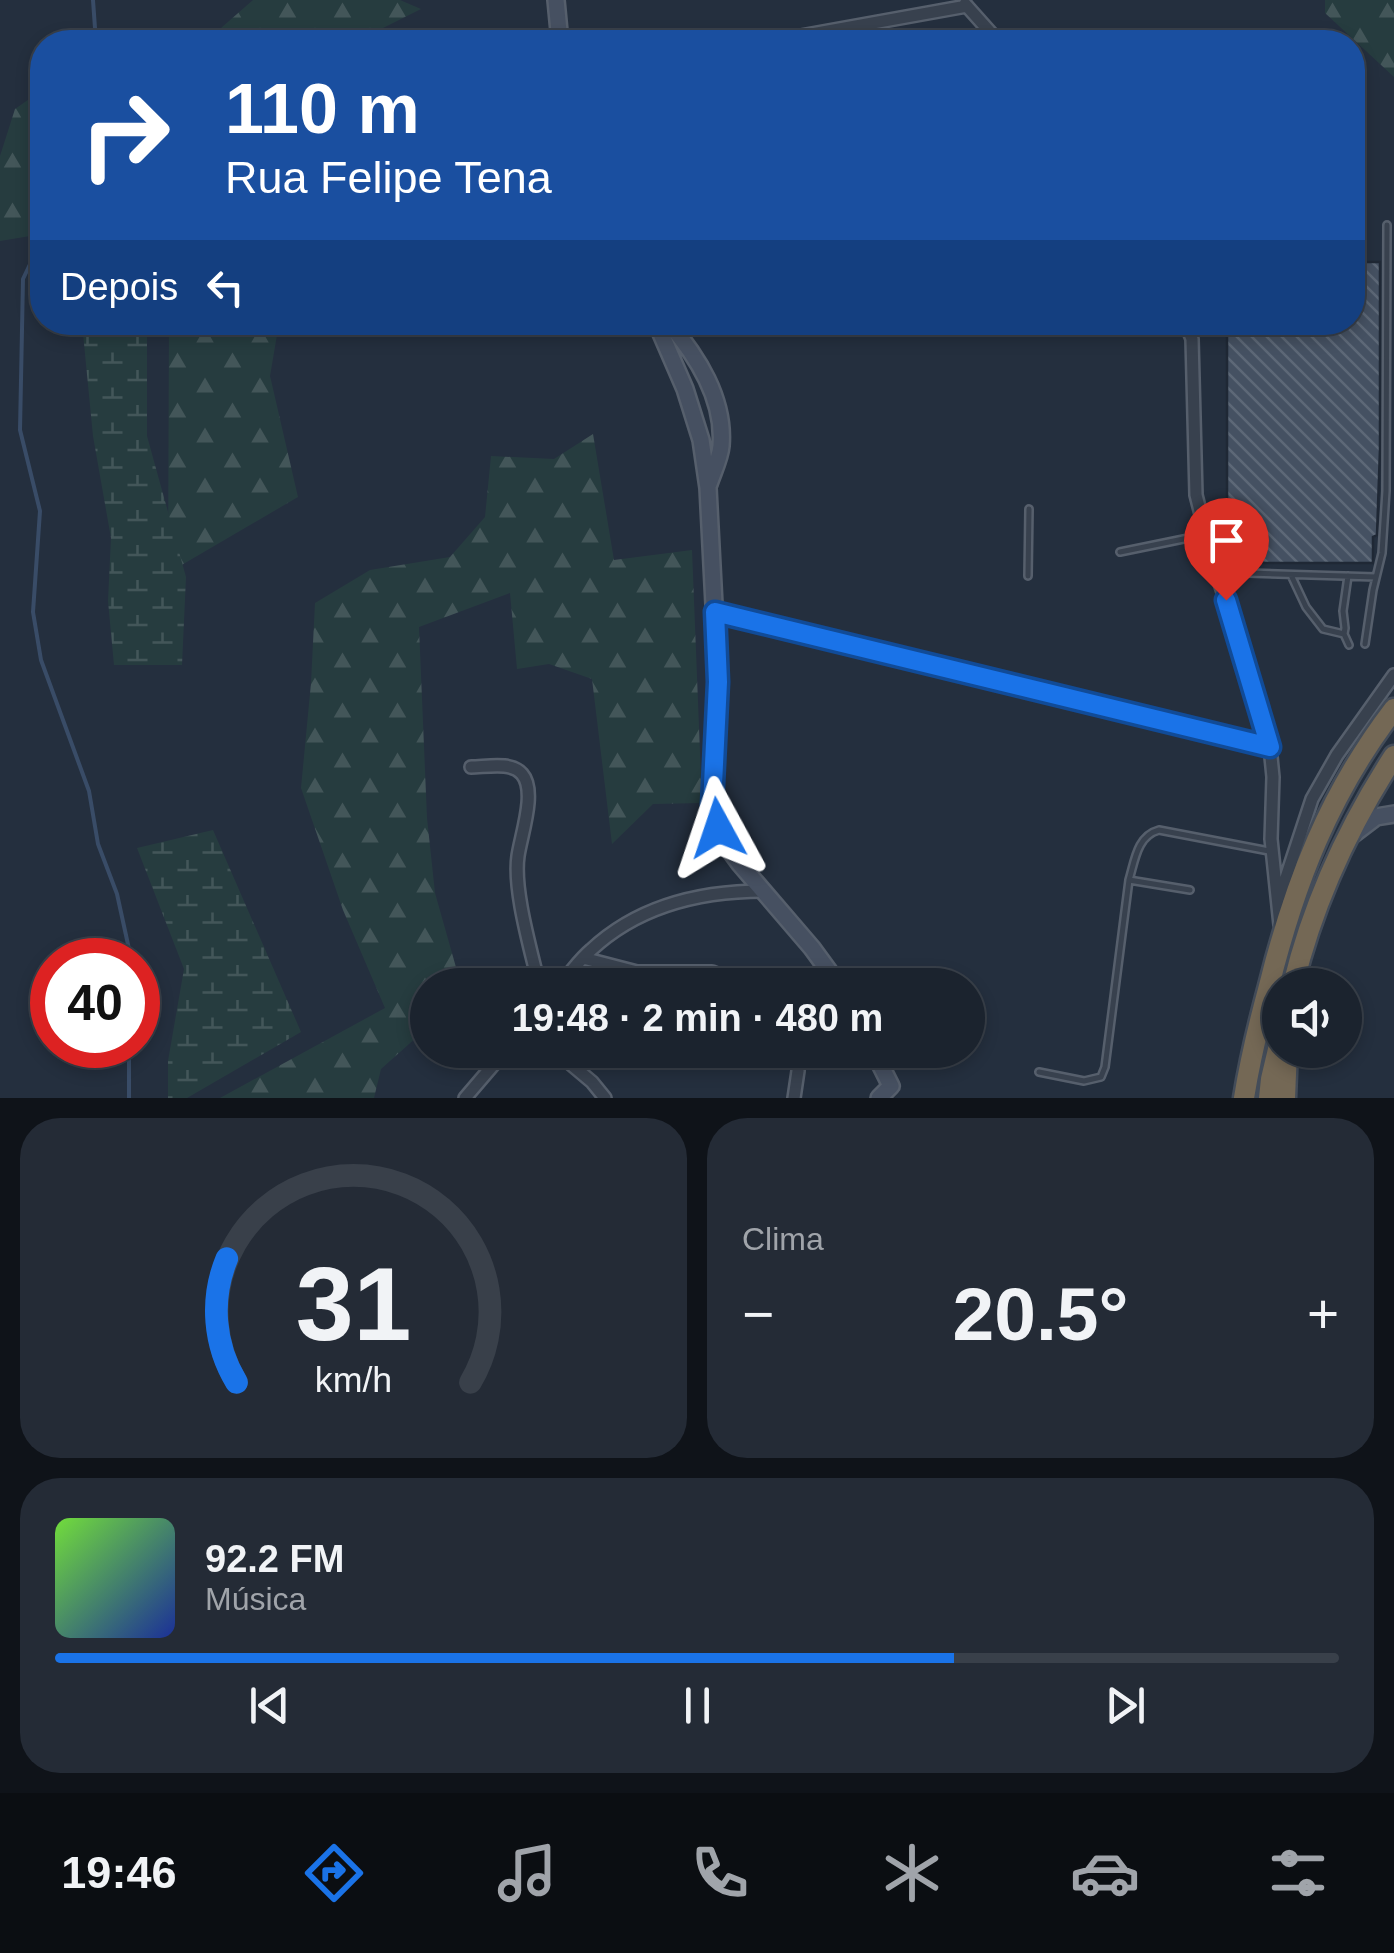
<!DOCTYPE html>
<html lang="pt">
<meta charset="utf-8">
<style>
body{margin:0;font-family:Arial,sans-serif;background:#242b36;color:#f1f3f6;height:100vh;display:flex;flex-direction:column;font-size:38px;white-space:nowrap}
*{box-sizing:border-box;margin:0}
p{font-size:32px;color:#a0a4aa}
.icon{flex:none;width:55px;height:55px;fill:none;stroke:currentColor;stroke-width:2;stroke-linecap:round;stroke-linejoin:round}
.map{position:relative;height:1098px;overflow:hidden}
.panel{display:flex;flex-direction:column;gap:20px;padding:20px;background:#0f1319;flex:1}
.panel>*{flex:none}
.top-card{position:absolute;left:30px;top:30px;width:1335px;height:305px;border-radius:40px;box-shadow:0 5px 15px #0003,0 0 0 2px #39404a;background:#1a4fa0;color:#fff;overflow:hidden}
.buttons{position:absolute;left:1262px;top:968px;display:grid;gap:20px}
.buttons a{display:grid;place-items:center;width:100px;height:100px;border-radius:50%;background:#1b232e;box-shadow:0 5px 15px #0003,0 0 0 2px #39404a;font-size:50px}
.speed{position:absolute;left:30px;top:938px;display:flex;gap:20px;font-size:50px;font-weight:700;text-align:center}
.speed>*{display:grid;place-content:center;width:130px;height:130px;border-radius:50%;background:#1b232e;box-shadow:0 5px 15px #0003,0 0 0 2px #39404a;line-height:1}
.speed .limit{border:15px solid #d22;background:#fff;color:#111}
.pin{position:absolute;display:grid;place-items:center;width:85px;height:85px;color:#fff;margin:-102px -42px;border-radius:50% 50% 50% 0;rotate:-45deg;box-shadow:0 0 10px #0007}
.pin .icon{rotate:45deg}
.me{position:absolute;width:110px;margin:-55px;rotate:355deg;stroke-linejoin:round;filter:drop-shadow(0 0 8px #0008)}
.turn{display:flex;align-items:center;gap:35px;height:210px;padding:0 30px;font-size:45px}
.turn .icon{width:130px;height:130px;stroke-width:2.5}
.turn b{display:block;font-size:70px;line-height:85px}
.then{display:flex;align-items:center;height:95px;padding:0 30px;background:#0003;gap:20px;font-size:38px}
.big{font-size:75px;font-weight:700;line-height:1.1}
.panel .widget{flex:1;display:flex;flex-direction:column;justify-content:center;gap:15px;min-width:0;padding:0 35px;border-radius:40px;background:#242b36}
.panel .dial{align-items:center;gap:0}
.dial svg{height:260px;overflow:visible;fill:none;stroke:#39404a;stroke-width:7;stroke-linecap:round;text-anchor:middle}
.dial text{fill:#f1f3f6;stroke:none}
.song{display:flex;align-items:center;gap:30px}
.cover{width:120px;height:120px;border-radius:15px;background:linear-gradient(135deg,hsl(100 70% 55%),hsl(230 70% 35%))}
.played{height:10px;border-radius:5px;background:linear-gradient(90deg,#1a73e8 70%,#39404a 70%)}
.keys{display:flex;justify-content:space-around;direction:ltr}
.heat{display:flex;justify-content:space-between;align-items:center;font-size:55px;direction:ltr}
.panel .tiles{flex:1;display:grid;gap:20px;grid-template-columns:1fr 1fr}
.widget:last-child{grid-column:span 2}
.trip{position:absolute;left:410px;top:968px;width:575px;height:100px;border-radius:50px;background:#1b232e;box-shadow:0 5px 15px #0003,0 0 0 2px #39404a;font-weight:700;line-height:100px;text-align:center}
.dock{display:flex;height:160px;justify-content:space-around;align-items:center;background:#0b0e12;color:#a0a4aa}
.dock .icon{width:70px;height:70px}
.dock .current{color:#1a73e8}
.dock b{font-size:45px;color:#f1f3f6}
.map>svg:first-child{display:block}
.forest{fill:url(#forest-firs)}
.wetland{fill:url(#wetland-marsh)}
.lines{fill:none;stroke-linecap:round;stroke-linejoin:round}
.stream{stroke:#394c67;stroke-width:4}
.building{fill:url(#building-back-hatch);stroke:#1f2835;stroke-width:2.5}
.lane-casing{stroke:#565f6c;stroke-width:10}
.street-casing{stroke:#565f6c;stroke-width:16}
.secondary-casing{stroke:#565f6c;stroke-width:20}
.highway-casing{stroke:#434c59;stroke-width:25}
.lane{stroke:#38414e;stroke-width:5}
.street{stroke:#38414e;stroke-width:11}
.secondary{stroke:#465061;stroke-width:15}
.highway{stroke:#746855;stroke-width:20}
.route-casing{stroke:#114b97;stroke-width:25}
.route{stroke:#1a73e8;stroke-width:18}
</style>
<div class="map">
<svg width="1394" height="1098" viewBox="0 0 1394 1098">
<defs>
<pattern id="forest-firs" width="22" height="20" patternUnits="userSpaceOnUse" patternTransform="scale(2.5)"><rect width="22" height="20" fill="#263c3f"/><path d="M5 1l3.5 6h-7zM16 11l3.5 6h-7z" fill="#435659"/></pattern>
<pattern id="wetland-marsh" width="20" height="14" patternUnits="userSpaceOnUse" patternTransform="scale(2.5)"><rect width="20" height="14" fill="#263c3f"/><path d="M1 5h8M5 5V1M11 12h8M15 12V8" fill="none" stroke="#435659"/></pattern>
<pattern id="building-back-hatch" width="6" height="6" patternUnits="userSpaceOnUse" patternTransform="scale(2.5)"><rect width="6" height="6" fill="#455162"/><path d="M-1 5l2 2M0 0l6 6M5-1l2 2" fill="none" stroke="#5d6877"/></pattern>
</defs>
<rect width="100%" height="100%" fill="#242f3e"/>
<path class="forest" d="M253 0H400L421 9 355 42H205Z
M1325 0H1394V77L1325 13Z
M42 90V234L0 241V156L15 109Z
M169 323H279L270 376 298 497 168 573Z
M593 434 614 560 692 550 702 803 653 804 612 844 592 679 549 664 517 669 510 593 419 627 427 818 435 893 461 985H428L427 1028 381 1069 374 1098H220L385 1008 343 910 301 788 311 683 315 603 370 570 450 557 485 517 491 456 554 459Z"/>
<path class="wetland" d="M82 323H147V436L186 577 182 665H114L108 601 111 538 93 436Z
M213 830 301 1032 187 1098H168V1061L184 969 137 848Z"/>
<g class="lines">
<path class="stream" d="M93 0 96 42
M42 239 23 279 20 430 40 511 33 612 41 660 89 791 98 844 117 894 129 949V960
M129 1045V1098"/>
</g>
<path class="building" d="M1352 262H1380V449L1377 535 1373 537V563H1258V537L1230 538 1232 519 1227 517V322H1352Z"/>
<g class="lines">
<defs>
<path id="lane" d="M1120 552 1203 535
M1248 573 1376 577
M1291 575 1306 607 1323 629 1344 634
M1028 576 1029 509
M1348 576 1343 611 1345 628 1344 634 1349 645
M1365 644 1373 590 1382 553 1386 491 1387 225
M1190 890 1129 880C1135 860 1137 836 1159 830L1269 851
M1039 1072 1084 1081 1101 1077 1105 1067 1129 880"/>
<path id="street" d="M965 4 999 42
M767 42 967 6
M1185 322 1192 339 1196 495 1215 569 1236 630 1270 747 1273 777 1271 839 1280 925
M715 612 1270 747
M471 767C486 767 511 761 522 774 537 791 521 835 518 856 513 890 531 950 539 985
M1280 896 1312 799 1337 755 1394 675
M583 958 637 972H712L745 985
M559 985C570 974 579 960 591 950 638 906 700 891 764 891
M554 1050 592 1082 605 1098
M465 1098 506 1050
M794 1098 798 1071 797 1050"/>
<path id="secondary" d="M556 0 560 42
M656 322 685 389 701 440 708 488 718 682 711 805 718 828 723 841 740 864 812 948 839 985
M668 322C697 356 725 399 721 446 720 458 713 472 709 484
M1351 836 1376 817 1394 814
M873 1050 891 1086 879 1098"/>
<path id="highway" d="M1293 985C1313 903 1348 827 1394 756
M1244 1098C1250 1060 1259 1023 1269 986 1295 882 1329 794 1394 709
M1269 1098 1271 1079 1280 1041
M1285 1098 1287 1050"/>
</defs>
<use href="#lane" class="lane-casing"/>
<use href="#street" class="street-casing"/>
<use href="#secondary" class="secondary-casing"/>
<use href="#highway" class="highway-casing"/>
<use href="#lane" class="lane"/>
<use href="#street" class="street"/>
<use href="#secondary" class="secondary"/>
<use href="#highway" class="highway"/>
</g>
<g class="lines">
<defs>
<path id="route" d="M718 828 712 805 718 682 715 612 1270 747 1226 600"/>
</defs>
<use href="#route" class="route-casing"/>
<use href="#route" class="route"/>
</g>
</svg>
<div class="buttons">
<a><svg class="icon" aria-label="sound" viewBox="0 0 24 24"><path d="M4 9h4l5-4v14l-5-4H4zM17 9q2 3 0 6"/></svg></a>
</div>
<div class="speed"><div class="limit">40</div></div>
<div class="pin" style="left:1226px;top:600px;background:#d93025"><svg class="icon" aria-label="arrive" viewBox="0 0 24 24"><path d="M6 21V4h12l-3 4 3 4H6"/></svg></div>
<svg class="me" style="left:718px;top:828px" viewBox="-20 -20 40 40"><path d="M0-17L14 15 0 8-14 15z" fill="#1a73e8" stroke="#fff" stroke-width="4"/></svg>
<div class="trip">19:48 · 2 min · 480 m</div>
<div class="top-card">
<div class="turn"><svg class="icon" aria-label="right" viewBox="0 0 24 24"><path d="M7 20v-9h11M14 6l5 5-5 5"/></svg><div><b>110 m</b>Rua Felipe Tena</div></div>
<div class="then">Depois<svg class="icon" aria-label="left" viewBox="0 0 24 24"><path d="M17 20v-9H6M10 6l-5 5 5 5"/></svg></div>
</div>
</div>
<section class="panel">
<div class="tiles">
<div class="widget dial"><svg viewBox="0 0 100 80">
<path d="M14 69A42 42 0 1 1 86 69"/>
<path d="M14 69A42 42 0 0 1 11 31" stroke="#1a73e8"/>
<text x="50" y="56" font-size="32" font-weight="700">31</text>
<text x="50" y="72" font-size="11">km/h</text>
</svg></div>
<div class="widget"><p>Clima</p>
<div class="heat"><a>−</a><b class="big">20.5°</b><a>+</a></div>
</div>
<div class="widget">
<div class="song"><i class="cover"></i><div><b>92.2 FM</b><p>Música</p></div></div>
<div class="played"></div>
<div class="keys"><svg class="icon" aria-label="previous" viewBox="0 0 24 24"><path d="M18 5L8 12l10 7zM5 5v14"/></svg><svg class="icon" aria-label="pause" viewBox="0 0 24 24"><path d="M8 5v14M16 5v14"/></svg><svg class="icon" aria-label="next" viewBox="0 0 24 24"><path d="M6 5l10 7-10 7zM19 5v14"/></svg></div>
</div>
</div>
</section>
<nav class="dock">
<b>19:46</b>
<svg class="icon current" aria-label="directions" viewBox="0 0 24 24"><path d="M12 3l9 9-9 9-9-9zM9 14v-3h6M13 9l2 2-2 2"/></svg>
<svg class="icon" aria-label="music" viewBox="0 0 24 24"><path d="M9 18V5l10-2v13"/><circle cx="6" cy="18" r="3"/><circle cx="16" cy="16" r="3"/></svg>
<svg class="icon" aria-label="phone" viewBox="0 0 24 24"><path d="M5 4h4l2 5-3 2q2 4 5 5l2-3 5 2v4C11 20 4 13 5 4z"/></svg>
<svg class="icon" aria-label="climate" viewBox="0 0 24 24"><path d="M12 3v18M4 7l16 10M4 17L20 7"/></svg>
<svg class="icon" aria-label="car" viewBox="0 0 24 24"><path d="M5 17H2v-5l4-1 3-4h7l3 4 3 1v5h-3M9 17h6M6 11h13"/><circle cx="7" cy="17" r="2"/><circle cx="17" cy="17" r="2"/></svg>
<svg class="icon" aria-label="filters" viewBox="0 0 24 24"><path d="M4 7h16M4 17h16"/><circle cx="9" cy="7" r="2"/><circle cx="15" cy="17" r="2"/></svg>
</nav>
